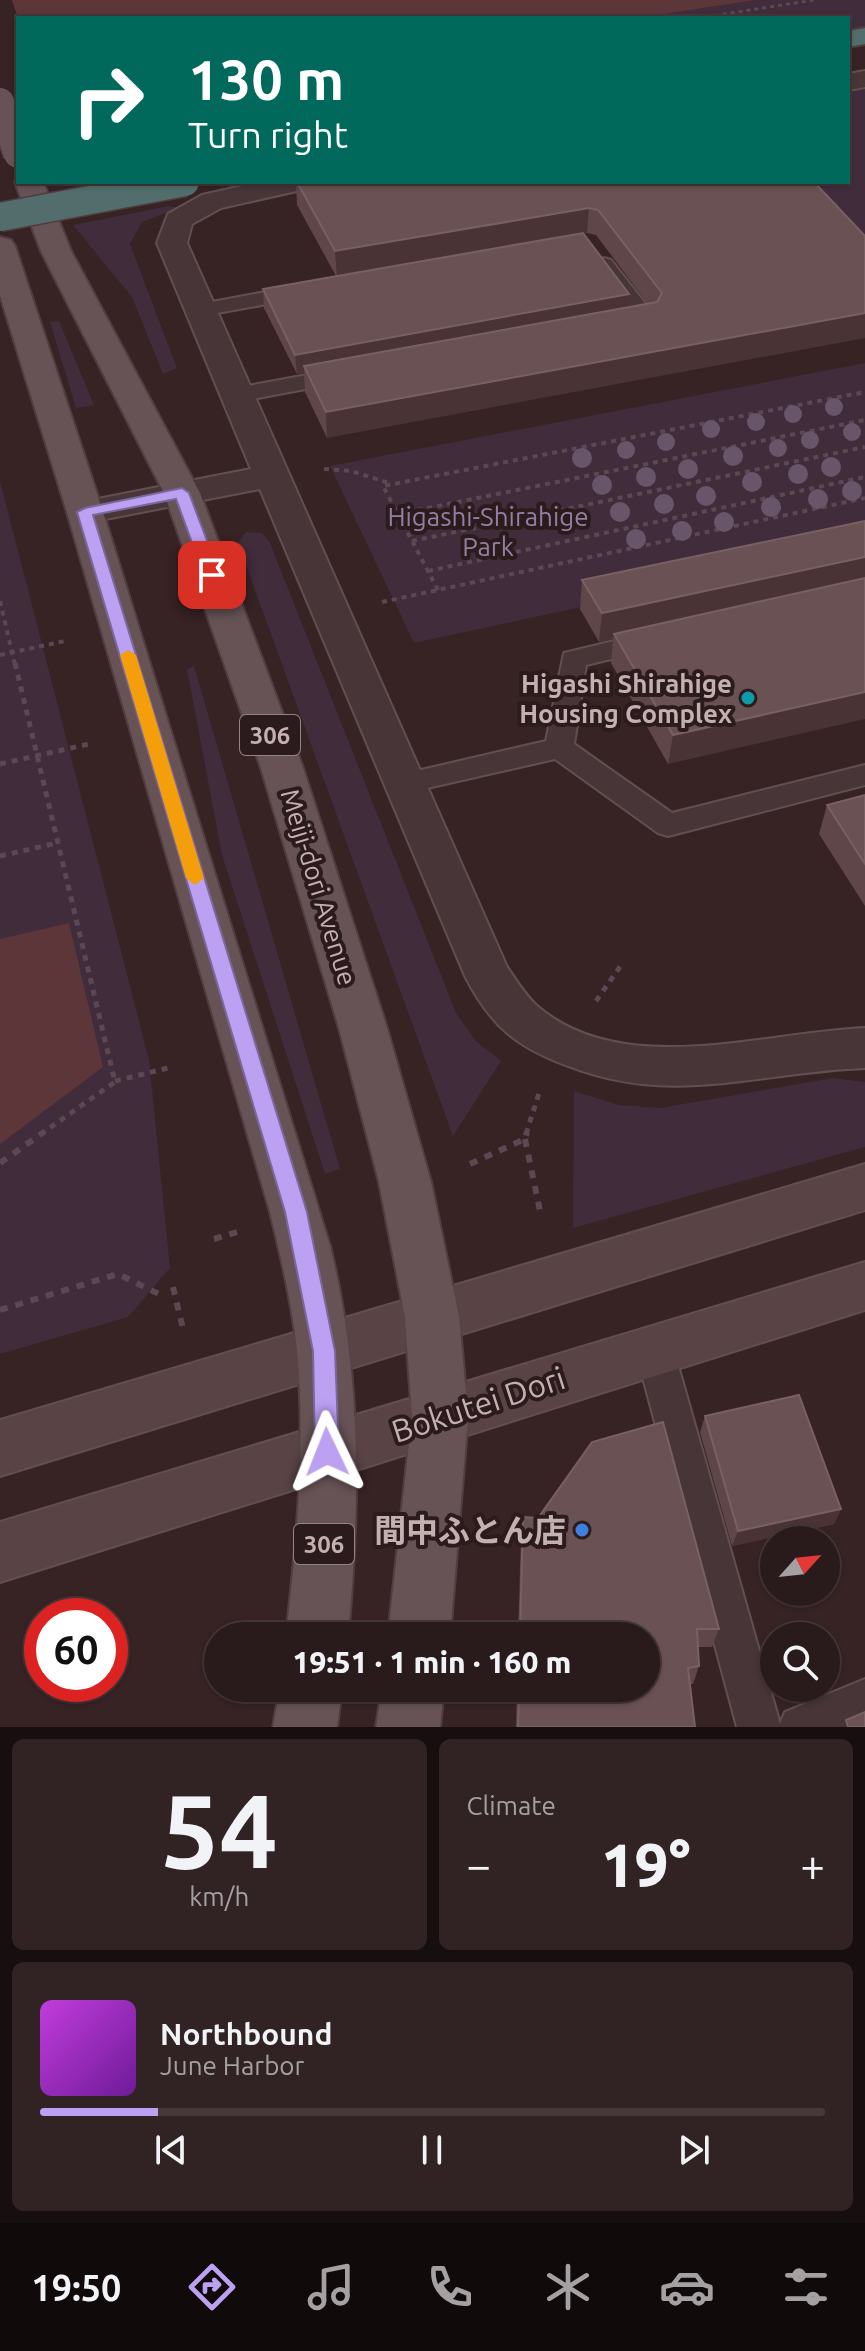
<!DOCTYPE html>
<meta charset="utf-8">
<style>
body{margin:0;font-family:Ubuntu,"Noto Sans JP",sans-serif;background:#312324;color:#f1f3f6;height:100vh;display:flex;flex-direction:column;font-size:30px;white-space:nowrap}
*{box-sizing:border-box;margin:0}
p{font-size:26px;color:#a5a1a3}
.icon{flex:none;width:44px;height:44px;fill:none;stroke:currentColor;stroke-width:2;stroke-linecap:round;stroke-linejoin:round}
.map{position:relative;height:1727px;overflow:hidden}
.side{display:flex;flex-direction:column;gap:12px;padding:12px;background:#170e0f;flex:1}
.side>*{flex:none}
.top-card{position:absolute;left:16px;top:16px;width:834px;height:168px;border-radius:0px;box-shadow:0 2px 6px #0004,0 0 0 2px #45383a;background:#00695c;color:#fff;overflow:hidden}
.needle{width:52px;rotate:63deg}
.fabs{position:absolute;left:760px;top:1526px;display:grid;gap:16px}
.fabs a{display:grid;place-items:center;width:80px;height:80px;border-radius:50%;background:#291a1b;box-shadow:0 2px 6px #0004,0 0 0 2px #45383a;font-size:40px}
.speed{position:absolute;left:24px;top:1598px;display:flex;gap:16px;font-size:40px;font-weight:700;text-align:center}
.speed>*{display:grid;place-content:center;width:104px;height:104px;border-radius:50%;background:#291a1b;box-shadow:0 2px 6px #0004,0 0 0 2px #45383a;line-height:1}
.speed .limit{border:12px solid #d22;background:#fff;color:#111}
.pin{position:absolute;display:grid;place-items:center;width:68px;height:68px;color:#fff;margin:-34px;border-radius:16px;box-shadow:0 4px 12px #0006}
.me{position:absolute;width:88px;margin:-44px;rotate:358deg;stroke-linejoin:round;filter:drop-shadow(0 0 6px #0008)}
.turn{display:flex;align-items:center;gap:28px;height:168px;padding:0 40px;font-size:36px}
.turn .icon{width:104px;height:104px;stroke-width:2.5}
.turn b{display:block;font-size:56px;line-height:68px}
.big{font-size:60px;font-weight:800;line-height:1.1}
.side .tile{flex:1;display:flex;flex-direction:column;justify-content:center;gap:12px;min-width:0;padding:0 28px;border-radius:12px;background:#312324}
.side .dial{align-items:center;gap:0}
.dial b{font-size:104px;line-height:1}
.song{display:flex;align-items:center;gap:24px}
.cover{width:96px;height:96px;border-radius:12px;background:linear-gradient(135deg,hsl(290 70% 55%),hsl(280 70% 35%))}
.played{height:8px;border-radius:4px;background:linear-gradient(90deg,#bca0f2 15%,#45383a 15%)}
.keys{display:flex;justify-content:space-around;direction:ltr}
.heat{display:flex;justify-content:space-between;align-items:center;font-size:44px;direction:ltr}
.side .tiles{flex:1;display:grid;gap:12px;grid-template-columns:1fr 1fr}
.tile:last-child{grid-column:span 2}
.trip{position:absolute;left:204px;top:1622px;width:456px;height:80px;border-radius:40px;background:#291a1b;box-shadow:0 2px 6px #0004,0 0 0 2px #45383a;font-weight:800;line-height:80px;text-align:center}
.menu{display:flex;height:128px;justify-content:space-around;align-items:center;background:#100a0b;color:#a5a1a3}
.menu .icon{width:56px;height:56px}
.menu .current{color:#bca0f2}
.menu b{font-size:36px;color:#f1f3f6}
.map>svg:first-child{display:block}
.green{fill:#412c3b}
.water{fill:#5d363a}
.pier{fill:#372224}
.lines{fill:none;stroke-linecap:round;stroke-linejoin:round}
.lane-casing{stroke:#625051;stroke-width:4}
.street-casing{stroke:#625051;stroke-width:4}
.secondary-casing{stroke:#625051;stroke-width:4}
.primary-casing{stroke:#513e40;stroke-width:4}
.highway-casing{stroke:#4f3d3e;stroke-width:4}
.path-far3{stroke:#5c4853;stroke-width:3;stroke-dasharray:4 4;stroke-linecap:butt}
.path-far2{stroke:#5c4853;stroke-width:4;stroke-dasharray:5 5;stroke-linecap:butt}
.path-far1{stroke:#5c4853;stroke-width:5;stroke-dasharray:6 6;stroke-linecap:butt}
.path{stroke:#5c4853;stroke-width:6;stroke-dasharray:8 8;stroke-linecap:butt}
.lane{fill:#473537;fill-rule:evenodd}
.street{fill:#473537;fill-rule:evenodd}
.secondary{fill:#5a4345;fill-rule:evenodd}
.primary{fill:#675355;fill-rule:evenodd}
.highway{fill:#526d6b;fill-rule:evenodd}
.primary-bridge-casing{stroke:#513e40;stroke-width:31;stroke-linecap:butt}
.highway-bridge-casing{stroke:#4f3d3e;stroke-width:31;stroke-linecap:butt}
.primary-bridge{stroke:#675355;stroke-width:28}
.highway-bridge{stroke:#526d6b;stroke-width:28}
.tree{fill:#69556a}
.wall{fill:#5f4649;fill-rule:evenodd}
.shaded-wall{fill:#4a3335}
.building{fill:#6a5154;stroke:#786063;stroke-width:2}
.route{fill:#bca0f2;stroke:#7a689d;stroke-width:2}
.slow{fill:#f59e0b}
.culture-dot{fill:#0f9aa8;stroke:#2c1b1c;stroke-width:3}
.shop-dot{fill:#3f7fe0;stroke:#2c1b1c;stroke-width:3}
.labels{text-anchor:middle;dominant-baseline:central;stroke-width:8;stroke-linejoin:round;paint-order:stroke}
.shield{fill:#2c1b1c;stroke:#968384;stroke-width:2}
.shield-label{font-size:24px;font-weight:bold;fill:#c4b0b1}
.park-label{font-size:26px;fill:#927fa3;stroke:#2c1b1c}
.poi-label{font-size:26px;font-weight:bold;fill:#c4b0b1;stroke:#2c1b1c;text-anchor:end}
.street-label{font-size:26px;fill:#c4b0b1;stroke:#2c1b1c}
.near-street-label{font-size:32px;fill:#c4b0b1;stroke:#2c1b1c}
.near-poi-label{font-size:32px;font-weight:bold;fill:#c4b0b1;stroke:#2c1b1c;text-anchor:end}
</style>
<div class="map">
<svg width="865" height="1727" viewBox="0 0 865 1727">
<rect width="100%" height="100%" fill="#372224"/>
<path class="green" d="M756 0H865V45L848 48V18H638Z
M865 87V237L814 182H848V90Z
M169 206 179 208 142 222 130 244 177 368 163 374 132 297 73 225Z
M59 321 94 405 76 408 50 322Z
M865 363V546L414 643 330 466Z
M0 481 149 1060 170 1268 128 1317 0 1354Z
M246 532 262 533 270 543 456 1013 476 1041 501 1061 453 1136 238 543Z
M194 666 340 1169 325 1174 222 855 187 669Z
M833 1078 865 1082V1147L573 1228 574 1091 619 1105 660 1108Z"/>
<path class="water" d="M0 0H756L638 18H18Z
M69 923 103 1067 0 1144V939Z"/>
<path class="pier" d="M0 0H12L18 18V118L0 121Z"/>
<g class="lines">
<defs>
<path id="lane" d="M604 258 611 260 654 315 657 320 654 325 616 329 613 324 616 319 632 316 594 264Z
M303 285 314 291 311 296 201 316 190 310 201 304Z
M345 368 353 370 356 375 353 380 237 402 226 395 237 388Z
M652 632 661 635 665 641 661 647 586 665 574 744 672 813 865 765V785L668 836 658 833 555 759 405 793 395 790 391 783 395 776 546 741 564 653Z
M654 1330 667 1336 673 1348 780 1724 785 1712 865 1679V1721L852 1727H737L635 1348 641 1336Z"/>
<path id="street" d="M865 71V87L848 90V74Z
M260 182H314L310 188 221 208 192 224 187 243 507 967C516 980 525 995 537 1006 623 1080 764 1032 865 1028V1068C758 1072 673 1107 568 1066 515 1046 491 1026 465 976L260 489 85 523 72 520 67 512 72 504 251 469 157 243 168 214 202 195Z"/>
<path id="secondary" d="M865 1164V1210L0 1476V1420Z
M865 1262V1310L0 1582V1522Z"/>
<path id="primary" d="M18 177V182H43L71 251 200 493 303 768 387 1028 431 1182 459 1317 468 1416 450 1636H388L412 1416 405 1317 379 1182 339 1028 261 768 164 493 41 251 15 182Z
M0 237 11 240 15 246 103 512 330 1246C362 1376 360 1503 348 1636H286C297 1541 306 1445 297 1350 292 1303 281 1257 270 1212L67 512 0 295Z
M280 1688H342L337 1727H273Z
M382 1688H444L440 1727H376Z"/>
<path id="highway" d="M865 28V44L848 47V31Z"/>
</defs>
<use href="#lane" class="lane-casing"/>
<use href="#street" class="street-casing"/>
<use href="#secondary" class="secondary-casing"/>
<use href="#primary" class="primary-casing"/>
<use href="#highway" class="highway-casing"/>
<path class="path-far3" d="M699 18 814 0"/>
<path class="path-far2" d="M324 469 351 471 392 484
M398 514 865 420
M412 541 865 447
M428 571 865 477
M438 590 383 486 865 392
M0 601 15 665
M382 602 865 498
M0 655 65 641"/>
<path class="path-far1" d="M15 663 115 1082 41 1134
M0 764 89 744
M0 856 57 843
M596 1001 622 964
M115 1081 172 1067
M526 1134 540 1090"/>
<path class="path" d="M525 1139 540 1211
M0 1163 44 1132
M470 1164 525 1139 527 1132
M214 1239 241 1231
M173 1287 183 1329
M0 1310 118 1274 165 1297"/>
<use href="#lane" class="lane"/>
<use href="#street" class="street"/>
<use href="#secondary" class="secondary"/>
<use href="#primary" class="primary"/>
<use href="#highway" class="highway"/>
<defs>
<path id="primary-bridge" d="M0 102 18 154"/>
<path id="highway-bridge" d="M0 217 185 182"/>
</defs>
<use href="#primary-bridge" class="primary-bridge-casing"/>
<use href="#highway-bridge" class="highway-bridge-casing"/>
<use href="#primary-bridge" class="primary-bridge"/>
<use href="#highway-bridge" class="highway-bridge"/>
</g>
<g class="tree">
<circle cx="834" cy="407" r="9"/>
<circle cx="793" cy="414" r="9"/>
<circle cx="756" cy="422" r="9"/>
<circle cx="711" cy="429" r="9"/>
<circle cx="852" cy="432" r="9"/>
<circle cx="810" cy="440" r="9"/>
<circle cx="666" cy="442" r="9"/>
<circle cx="778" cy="448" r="9"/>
<circle cx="626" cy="450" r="9"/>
<circle cx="733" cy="456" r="10"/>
<circle cx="582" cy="458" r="10"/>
<circle cx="831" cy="467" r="10"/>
<circle cx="688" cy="469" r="10"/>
<circle cx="798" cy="474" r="10"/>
<circle cx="646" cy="477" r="10"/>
<circle cx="752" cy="482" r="10"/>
<circle cx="602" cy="485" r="10"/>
<circle cx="852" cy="491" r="10"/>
<circle cx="706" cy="496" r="10"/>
<circle cx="818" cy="499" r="10"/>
<circle cx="664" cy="504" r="10"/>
<circle cx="771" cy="507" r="10"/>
<circle cx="620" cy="512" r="10"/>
<circle cx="724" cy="522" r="10"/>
<circle cx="682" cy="531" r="10"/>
<circle cx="636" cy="539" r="10"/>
</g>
<path class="wall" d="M296 182H814L865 236 327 438 305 392 304 373 297 374 264 308 263 289 336 276 297 205ZM587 233 596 235 648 304 627 307 583 234Z
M865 521 668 764 611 663 613 639 599 642 580 609 582 580Z
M865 795V906L819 834 827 805Z
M705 1416 841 1509 834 1524 732 1546 700 1432Z
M523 1517 538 1518 719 1629 712 1647H698L699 1666 693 1684H690L695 1727H516L517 1688H646V1636H518L521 1537Z"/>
<path class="shaded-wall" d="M589 208 587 233 337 277 335 251Z
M629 294 627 314 304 366V373L297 374 295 355Z
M865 313V338L327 438 326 412Z
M865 557V584L614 634 613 639 599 642 602 613Z
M865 692V719L668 764 673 735Z
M841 1509 834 1524 732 1546 738 1531Z"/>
<path class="building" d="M297 182H814L865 236V313L326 412 304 366 657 302 662 293 598 210 589 208 335 251Z
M583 233 629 294 295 355 263 289Z
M865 521V557L602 613 582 580Z
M865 578V692L673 735 614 634Z
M865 795V864L827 805Z
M799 1395 841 1509 738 1531 705 1416Z
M663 1422 719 1629H697L699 1666 688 1668 695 1727H518L519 1688H646V1636H520L523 1517 538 1518 592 1442Z
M865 1712V1727H848L846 1720Z"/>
<path class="route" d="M182 488 189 493 220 575 217 579 212 580 204 575 176 499 93 515 307 1212 335 1351 339 1452 336 1460 327 1463 319 1460 315 1452 313 1351 285 1212 77 512 85 508Z"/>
<path class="slow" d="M128 650 136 655 204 878 195 885 186 878 120 655Z"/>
<circle class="culture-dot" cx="748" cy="698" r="8"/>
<circle class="shop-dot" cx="582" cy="1530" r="8"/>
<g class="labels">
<g class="shield">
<rect x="240" y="715" width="60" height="40" rx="6"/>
<rect x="294" y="1524" width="60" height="40" rx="6"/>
</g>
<g class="shield-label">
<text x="270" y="735">306</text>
<text x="324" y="1544">306</text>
</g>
<g class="park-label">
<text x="488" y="516">Higashi-Shirahige<tspan x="488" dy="30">Park</tspan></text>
</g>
<g class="poi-label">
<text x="732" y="683">Higashi Shirahige<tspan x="732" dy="30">Housing Complex</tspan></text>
</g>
<g class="street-label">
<text transform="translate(319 887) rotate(73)">Meiji-dori Avenue</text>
</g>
<g class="near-street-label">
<text transform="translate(478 1404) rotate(-18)">Bokutei Dori</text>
</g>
<g class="near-poi-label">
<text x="566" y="1530">間中ふとん店</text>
</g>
</g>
</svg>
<div class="fabs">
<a><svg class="needle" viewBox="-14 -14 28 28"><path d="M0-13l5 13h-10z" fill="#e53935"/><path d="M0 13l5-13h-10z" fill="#a5a1a3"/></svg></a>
<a><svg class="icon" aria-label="search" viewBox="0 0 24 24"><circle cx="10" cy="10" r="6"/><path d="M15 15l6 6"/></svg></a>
</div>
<div class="speed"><div class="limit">60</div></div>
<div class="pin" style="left:212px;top:575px;background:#d93025"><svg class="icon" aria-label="arrive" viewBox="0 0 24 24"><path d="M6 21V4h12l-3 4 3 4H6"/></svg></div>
<svg class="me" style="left:327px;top:1452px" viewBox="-20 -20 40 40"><path d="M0-17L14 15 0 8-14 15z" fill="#bca0f2" stroke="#fff" stroke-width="4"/></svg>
<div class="trip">19:51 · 1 min · 160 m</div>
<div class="top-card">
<div class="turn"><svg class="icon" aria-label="right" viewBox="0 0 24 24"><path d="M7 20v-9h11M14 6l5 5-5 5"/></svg><div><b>130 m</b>Turn right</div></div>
</div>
</div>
<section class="side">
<div class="tiles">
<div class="tile dial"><b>54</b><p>km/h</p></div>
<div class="tile"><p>Climate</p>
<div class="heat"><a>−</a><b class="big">19°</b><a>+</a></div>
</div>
<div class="tile">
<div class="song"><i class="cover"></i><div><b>Northbound</b><p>June Harbor</p></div></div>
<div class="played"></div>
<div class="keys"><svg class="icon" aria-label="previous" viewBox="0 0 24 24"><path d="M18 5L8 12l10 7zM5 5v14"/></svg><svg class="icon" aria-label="pause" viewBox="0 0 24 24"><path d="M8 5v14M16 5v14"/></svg><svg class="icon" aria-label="next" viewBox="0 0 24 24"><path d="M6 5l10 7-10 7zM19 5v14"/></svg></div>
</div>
</div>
</section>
<nav class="menu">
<b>19:50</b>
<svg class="icon current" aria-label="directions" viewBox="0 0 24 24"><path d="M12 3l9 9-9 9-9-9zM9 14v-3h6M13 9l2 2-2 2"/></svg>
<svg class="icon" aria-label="music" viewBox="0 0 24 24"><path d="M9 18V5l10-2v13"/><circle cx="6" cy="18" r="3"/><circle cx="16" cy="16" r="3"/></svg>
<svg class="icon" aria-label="phone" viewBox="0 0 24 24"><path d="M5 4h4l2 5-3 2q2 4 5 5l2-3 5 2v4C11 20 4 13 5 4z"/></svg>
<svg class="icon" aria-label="climate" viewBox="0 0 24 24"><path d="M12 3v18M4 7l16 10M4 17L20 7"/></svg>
<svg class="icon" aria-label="car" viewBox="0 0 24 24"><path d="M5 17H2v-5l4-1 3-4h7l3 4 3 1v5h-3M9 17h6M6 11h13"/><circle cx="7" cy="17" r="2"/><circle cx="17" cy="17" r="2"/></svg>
<svg class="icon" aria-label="filters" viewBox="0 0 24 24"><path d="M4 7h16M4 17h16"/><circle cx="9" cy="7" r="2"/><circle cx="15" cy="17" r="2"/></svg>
</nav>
